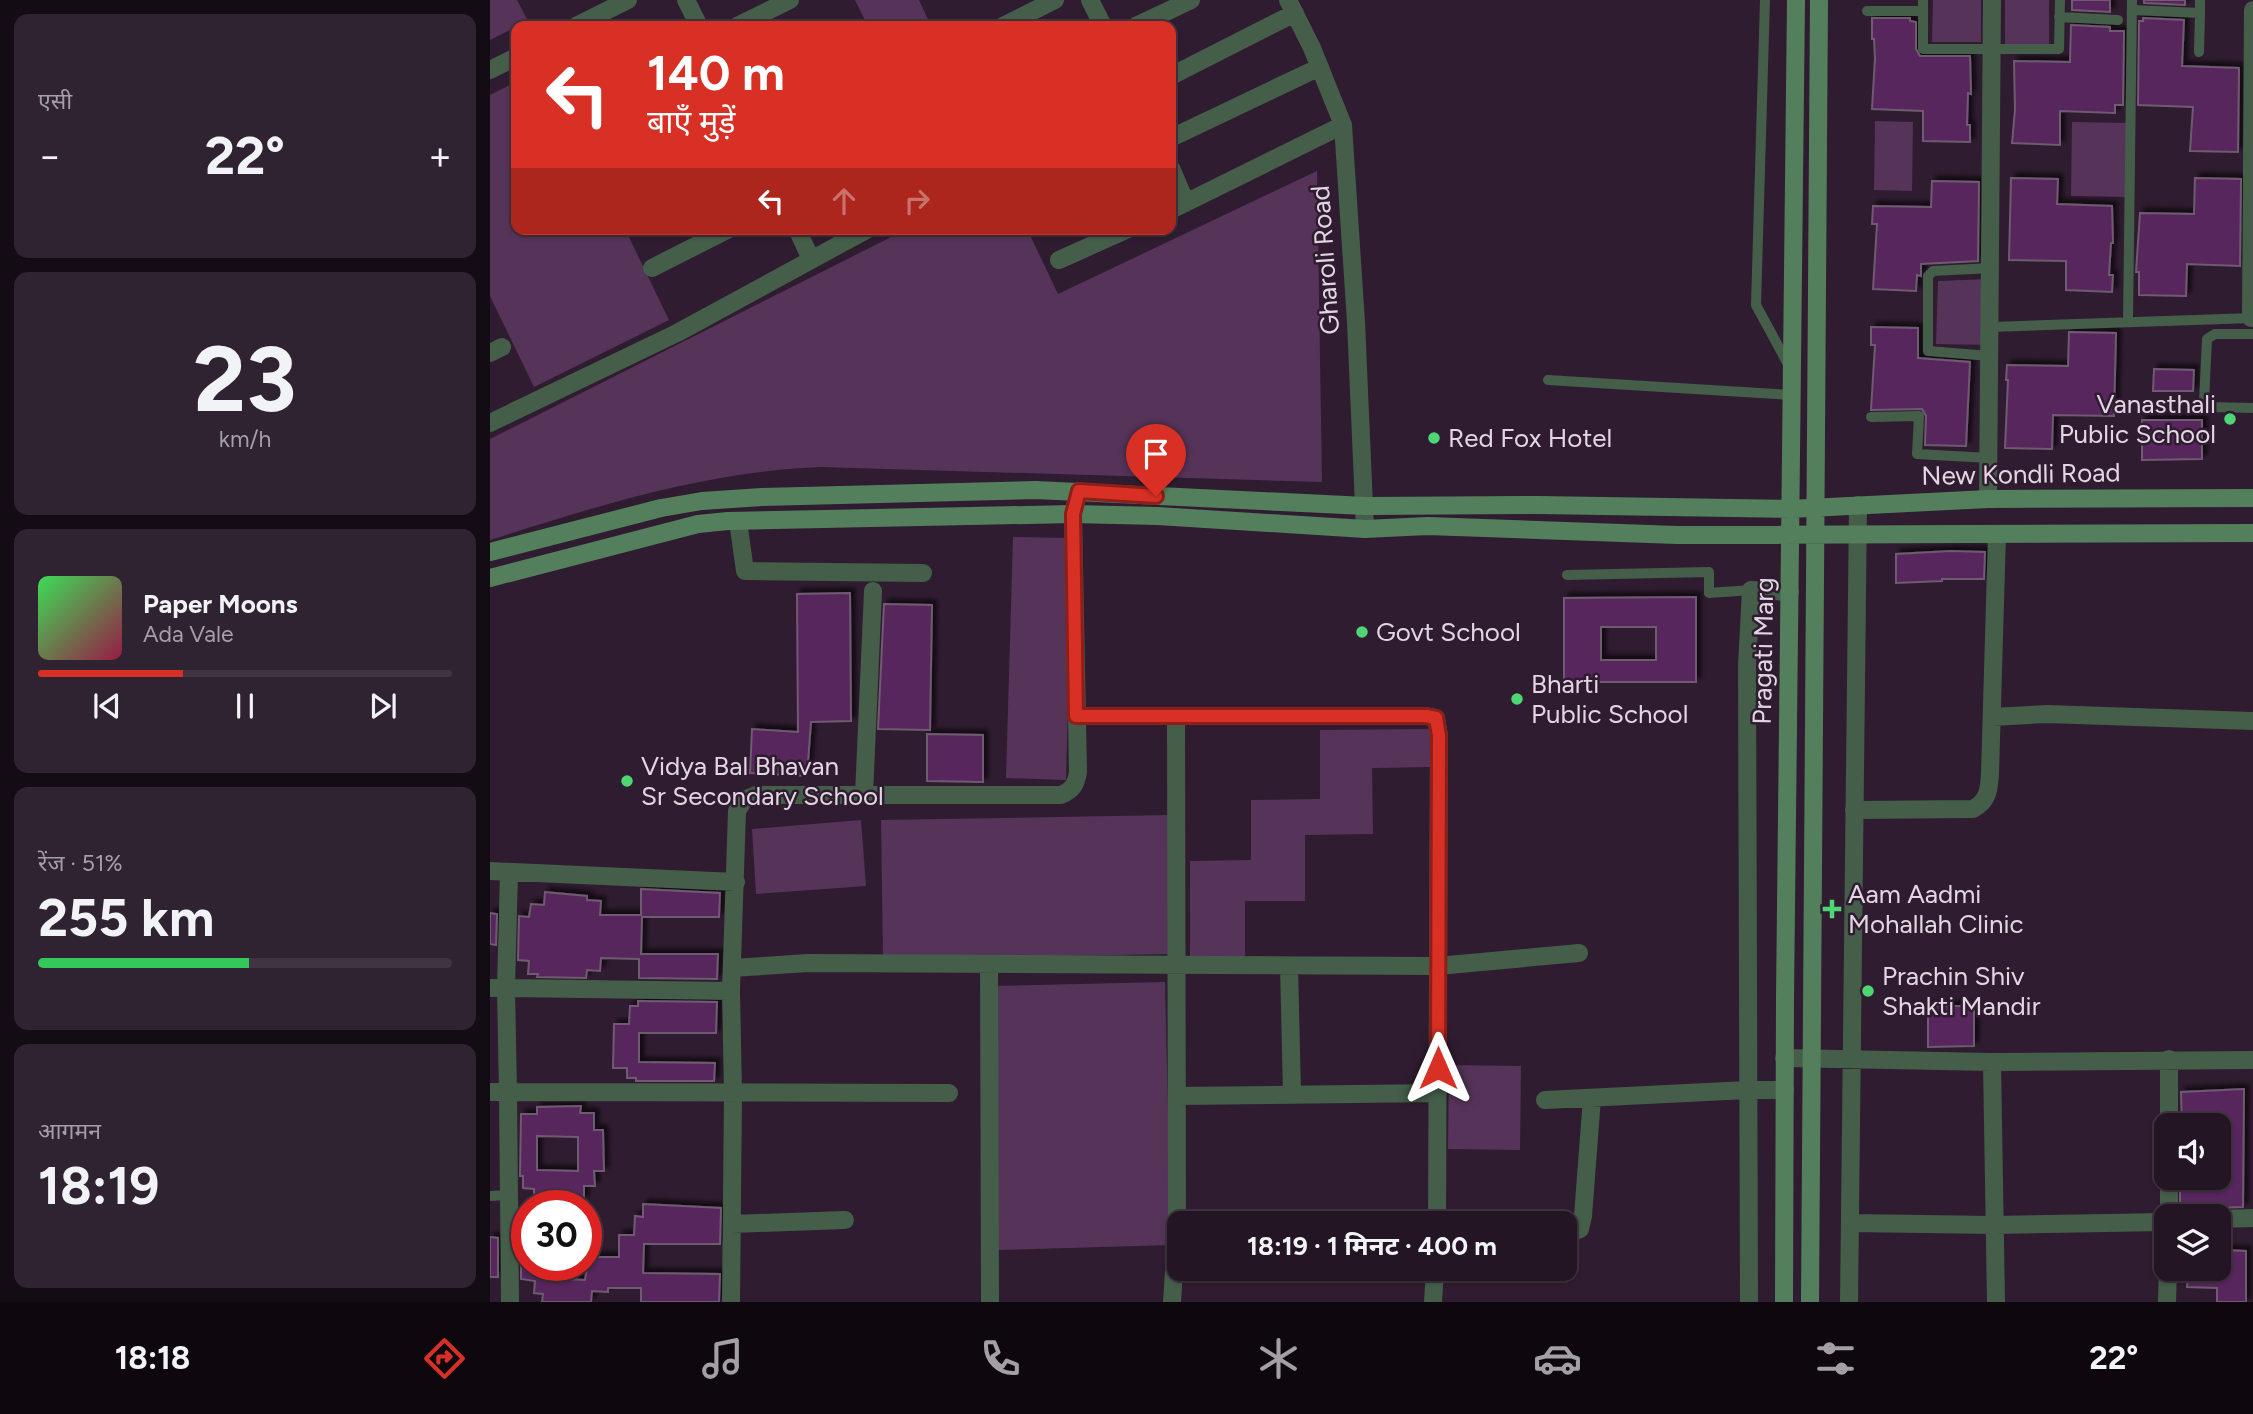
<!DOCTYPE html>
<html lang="hi">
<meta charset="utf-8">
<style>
body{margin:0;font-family:Figtree,"Noto Sans Devanagari",sans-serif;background:#2f2231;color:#f1f3f6;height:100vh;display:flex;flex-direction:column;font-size:26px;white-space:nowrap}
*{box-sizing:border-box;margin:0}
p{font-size:23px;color:#a39fa6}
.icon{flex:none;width:38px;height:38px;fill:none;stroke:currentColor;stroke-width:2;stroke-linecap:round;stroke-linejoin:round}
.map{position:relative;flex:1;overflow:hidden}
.panel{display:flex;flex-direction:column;gap:14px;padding:14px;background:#130c14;width:490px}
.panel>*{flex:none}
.banner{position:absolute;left:21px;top:21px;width:665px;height:214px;border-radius:14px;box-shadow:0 2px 5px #0004,0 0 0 2px #403441;background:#d93025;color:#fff;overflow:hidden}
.fabs{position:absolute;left:1664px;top:1113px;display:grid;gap:14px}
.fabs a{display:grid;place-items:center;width:77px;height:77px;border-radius:14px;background:#231524;box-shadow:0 2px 5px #0004,0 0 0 2px #403441;font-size:35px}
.speed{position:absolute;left:21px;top:1190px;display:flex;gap:14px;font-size:35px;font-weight:700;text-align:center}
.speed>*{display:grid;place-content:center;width:91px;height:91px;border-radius:50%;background:#231524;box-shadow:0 2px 5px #0004,0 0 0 2px #403441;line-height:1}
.speed .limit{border:10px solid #d22;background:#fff;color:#111}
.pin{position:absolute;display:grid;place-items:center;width:60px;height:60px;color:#fff;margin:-72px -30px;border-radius:50% 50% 50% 0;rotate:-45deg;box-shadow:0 0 7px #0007}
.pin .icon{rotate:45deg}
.me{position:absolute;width:77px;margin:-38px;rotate:0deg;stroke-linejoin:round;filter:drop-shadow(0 0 5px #0008)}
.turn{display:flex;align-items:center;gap:24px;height:147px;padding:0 21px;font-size:32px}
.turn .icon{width:91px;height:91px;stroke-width:2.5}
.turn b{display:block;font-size:49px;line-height:60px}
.lanes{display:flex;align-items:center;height:66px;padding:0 21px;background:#0003;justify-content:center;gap:35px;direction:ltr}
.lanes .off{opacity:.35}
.big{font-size:52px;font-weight:700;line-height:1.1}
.panel .card{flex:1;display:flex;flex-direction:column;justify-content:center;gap:10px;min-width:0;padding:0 24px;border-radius:14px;background:#2f2231}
.panel .dial{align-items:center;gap:0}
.dial b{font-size:91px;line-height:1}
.song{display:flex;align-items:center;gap:21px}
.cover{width:84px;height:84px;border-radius:10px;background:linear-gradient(135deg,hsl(130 70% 55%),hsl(340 70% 35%))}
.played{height:7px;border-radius:4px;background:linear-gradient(90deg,#d93025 35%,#403441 35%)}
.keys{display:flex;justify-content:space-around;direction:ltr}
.heat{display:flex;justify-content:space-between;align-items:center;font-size:38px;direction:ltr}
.charge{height:10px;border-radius:5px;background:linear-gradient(90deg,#34c759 51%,#403441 0)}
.trip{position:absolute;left:677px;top:1211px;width:410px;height:70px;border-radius:14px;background:#231524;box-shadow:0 2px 5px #0004,0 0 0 2px #403441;font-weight:700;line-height:70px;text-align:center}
.tab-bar{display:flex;height:112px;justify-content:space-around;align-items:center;background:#0e080e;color:#a39fa6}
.tab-bar .icon{width:49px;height:49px}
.tab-bar .on{color:#d93025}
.tab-bar b{font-size:32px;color:#f1f3f6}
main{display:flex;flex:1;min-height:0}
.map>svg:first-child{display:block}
.green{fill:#563459}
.building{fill:#56265b;stroke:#6f5a71;stroke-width:2;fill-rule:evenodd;filter:url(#shadow)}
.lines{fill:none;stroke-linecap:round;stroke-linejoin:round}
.lane{stroke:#445e49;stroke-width:10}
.street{stroke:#445e49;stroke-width:18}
.secondary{stroke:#547f5c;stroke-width:18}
.route-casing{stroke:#8d1f18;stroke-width:18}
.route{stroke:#d93025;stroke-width:12}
.poi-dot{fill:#4ed675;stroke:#2f1c30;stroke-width:2.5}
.labels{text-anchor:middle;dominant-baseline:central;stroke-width:5;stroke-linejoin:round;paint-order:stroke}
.street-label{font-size:26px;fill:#e3d6e3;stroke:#2f1c30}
.poi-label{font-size:26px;fill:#e3d6e3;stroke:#2f1c30;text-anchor:start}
</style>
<main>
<section class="panel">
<div class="card"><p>एसी</p>
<div class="heat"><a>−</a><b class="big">22°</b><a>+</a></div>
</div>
<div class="card dial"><b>23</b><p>km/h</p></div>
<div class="card">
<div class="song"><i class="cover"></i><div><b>Paper Moons</b><p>Ada Vale</p></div></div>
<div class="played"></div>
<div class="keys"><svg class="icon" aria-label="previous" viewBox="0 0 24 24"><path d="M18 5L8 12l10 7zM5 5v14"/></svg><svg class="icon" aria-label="pause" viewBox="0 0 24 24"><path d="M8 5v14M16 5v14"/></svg><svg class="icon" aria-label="next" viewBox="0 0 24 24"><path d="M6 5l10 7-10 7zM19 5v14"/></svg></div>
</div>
<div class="card"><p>रेंज · 51%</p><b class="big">255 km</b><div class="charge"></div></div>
<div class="card"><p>आगमन</p><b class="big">18:19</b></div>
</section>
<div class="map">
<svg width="1763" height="1302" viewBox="0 0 1763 1302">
<defs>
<filter id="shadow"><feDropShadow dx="4.5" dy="-4.5" stdDeviation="2" flood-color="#0009"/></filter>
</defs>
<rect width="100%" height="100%" fill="#2f1c30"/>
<path class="green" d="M0 0H27L38 21 0 40Z
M365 0H429L441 26H378Z
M1443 0H1491V42H1442Z
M1515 0H1559V45H1515Z
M26 82V229H135L179 320 44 387 0 296V95Z
M1385 121 1423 122 1422 191 1384 190Z
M1582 122 1640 123 1639 197 1581 196Z
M827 171 832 482 331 467C218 471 107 506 0 540V439L417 229H537L568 294Z
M1501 279 1500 345 1446 344 1448 281Z
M523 537 582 538 576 780 516 778Z
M940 729 941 767 882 768 883 834 815 835V901H755V965H700V861L761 860V800L830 799V730Z
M680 815 682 954 393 959 391 820Z
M371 820 376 886 266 894 262 829Z
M675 982 681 1245 508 1250 503 986Z
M959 1065 1031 1066 1030 1150 958 1149Z"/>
<path class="building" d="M1582 0H1620V12L1582 10Z
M1654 0H1695V5L1654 3Z
M1382 18H1420V21L1426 22V49L1430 56H1480L1481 94 1478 93 1477 125H1480V142L1433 141V111L1382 109 1385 58 1384 39H1382Z
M1653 18 1694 20 1692 66 1749 68 1748 152 1700 151 1703 107 1648 105 1649 21H1653Z
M1581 25 1620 27V31H1634L1633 105H1625V113L1570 111V145L1522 143 1525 110 1524 61 1580 62Z
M1521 178 1568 179 1567 204 1622 206 1623 243H1621L1619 275H1623L1622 292 1576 290V261L1519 260Z
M1705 178 1751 179 1750 266 1697 264 1696 296 1649 295V272H1646L1650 213 1704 214Z
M1442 181 1489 182 1488 261 1431 264V276L1427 275 1426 291 1383 289 1387 224H1382L1383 206 1441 207Z
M1381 327 1428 328V358L1480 362 1476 446 1435 445 1436 416 1432 409 1381 410 1385 345H1381Z
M1579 332 1626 333 1624 416 1563 415 1562 449 1515 448 1518 380H1516L1517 365 1578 366Z
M1664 369 1704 370 1703 391H1663Z
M1652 420H1712V459L1652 460Z
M1461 551 1495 552 1494 579H1452V581L1406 583V554Z
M360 593 361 721 321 722 317 776 260 773 262 729 308 732 307 594Z
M1206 597V682H1074V598ZM1111 627H1166V660H1111Z
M394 604 442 605 440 730 388 729Z
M437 734 493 735V782L437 781Z
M151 889 230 893 229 917H152L151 954H228L227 979 149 978V959L111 958 110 971 97 970 96 978 47 977 48 974H38L39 961 28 960 29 916 39 917 41 904 54 905 55 892 97 896V900L111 901 110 915H151Z
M0 913 7 914 6 945 0 944Z
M148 1001 227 1002 226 1033H149V1062L225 1063 224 1081H146V1078H137V1068H123L124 1024H139L140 1006H148Z
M1438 1006H1484V1046L1438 1047Z
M1754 1089 1753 1207 1728 1208 1719 1214 1690 1215V1178H1729L1732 1125H1692L1691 1092Z
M91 1106 90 1113H104V1130H113L114 1171H104L105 1186H94V1200L44 1201V1189L33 1188V1176H30L31 1114H47V1107ZM47 1136 88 1137V1171L47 1170Z
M153 1204 231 1208 230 1244H154L153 1273 230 1274 229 1302H151V1288H118V1292L102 1291 101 1302H52L53 1294 44 1293 45 1281 31 1279V1240H37V1265H55V1278L95 1280 99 1257H129V1235H144L145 1216 153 1217Z
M0 1237 8 1238V1277H0Z
M1735 1250 1756 1251V1302H1727V1288L1697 1287 1698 1269H1734Z"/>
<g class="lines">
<path class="lane" d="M1275 0 1266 305 1299 366
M1433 0V49H1569L1570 0
M1642 10 1710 13V0
M1377 11H1433
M1569 17 1628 20
M1709 52 1710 13
M1638 322 1642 0
M1501 327 1763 318
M1763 334H1725L1717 339 1714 401 1718 407 1763 408
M1500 356 1438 351V276L1443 271 1501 268
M1058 380 1302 395
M1381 417 1429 416 1427 454 1499 458
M1077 575 1219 572V593L1261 590
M0 1196 18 1195"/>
<path class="street" d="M196 0 209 26
M600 0 613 26
M798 0 822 48 853 125 866 322 875 529
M86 26 138 0
M247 26 300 0
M513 26 565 0
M646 26 701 0
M0 70 26 57
M681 76 805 13
M681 138 830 67
M681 168 696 203
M681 210 853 125
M307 229 321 259
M569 260 638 229
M162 268 239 229
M1761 318 1763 10
M0 353 12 347
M0 423 187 333 378 229
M1498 499 1502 0
M248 521 255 571 433 573
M586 716H936L946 718 949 736 947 1223
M686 716 687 1224H690
M1502 717 1557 714 1763 721
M374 795 383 591
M1364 810 1483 809C1498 801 1499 790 1500 774L1507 534
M0 871 246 882
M19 872 16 988 241 991
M499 964 500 1302
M799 966 802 1093
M242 968 318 963 948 966 1089 953
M0 988H16L18 1092H0
M1294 1058 1502 1062 1763 1060
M1502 1062 1506 1302
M687 1096 948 1093
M1055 1100 1257 1090H1295
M1679 1125V1059
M1679 1216V1178
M1729 1219 1763 1218
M1360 1223 1505 1225 1676 1222
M242 1224 355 1220
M1074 1235 1090 1229 1093 1216 1102 1098
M20 1302 18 1092 459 1093
M241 1302 243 1093 241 991 247 811 254 800 266 795H571C583 790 586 784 588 772L583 514 589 491
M682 1302 687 1224
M943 1302 945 1269
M1259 1302 1257 665 1261 590 1300 592
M1359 1302 1368 505
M1677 1302 1678 1269"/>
<path class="secondary" d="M0 552 171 508 212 501 272 497 546 490 875 506 1048 505 1300 509 1498 499 1763 498
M0 578 208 524 238 521 583 514 668 516 875 529 938 526 1187 535 1763 533
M1294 1302 1295 997 1306 0
M1320 1302 1329 0"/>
</g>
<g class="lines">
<defs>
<path id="route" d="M666 496 589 491 583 514 586 716H936L946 718 949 736 948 1068"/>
</defs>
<use href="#route" class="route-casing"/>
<use href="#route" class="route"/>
</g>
<g class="poi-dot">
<circle cx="1740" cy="419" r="7"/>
<circle cx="944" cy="438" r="7"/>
<circle cx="872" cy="632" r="7"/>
<circle cx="1027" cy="699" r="7"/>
<circle cx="137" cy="781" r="7"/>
<path d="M1338.5 898.5h7v7h7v7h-7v7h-7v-7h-7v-7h7z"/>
<circle cx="1378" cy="991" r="7"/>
</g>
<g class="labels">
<g class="street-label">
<text transform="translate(835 260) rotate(-94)">Gharoli Road</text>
<text transform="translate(1531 474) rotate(-1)">New Kondli Road</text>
<text transform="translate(1273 651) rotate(-89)">Pragati Marg</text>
</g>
<g class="poi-label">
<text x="1726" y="404" text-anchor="end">Vanasthali<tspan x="1726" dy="30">Public School</tspan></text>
<text x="958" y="438">Red Fox Hotel</text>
<text x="886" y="632">Govt School</text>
<text x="1041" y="684">Bharti<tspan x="1041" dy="30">Public School</tspan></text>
<text x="151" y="766">Vidya Bal Bhavan<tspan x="151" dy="30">Sr Secondary School</tspan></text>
<text x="1358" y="894">Aam Aadmi<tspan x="1358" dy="30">Mohallah Clinic</tspan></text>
<text x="1392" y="976">Prachin Shiv<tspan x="1392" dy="30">Shakti Mandir</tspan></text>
</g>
</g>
</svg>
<div class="fabs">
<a><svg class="icon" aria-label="sound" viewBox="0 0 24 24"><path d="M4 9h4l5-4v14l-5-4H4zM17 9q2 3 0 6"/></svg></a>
<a><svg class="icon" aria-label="layers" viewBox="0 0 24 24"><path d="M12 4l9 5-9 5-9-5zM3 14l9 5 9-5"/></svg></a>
</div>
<div class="speed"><div class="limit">30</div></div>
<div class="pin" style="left:666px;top:496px;background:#d93025"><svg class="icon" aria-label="arrive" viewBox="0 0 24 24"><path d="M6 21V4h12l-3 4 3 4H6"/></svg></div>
<svg class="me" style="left:948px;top:1068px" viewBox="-20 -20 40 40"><path d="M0-17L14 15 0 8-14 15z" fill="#d93025" stroke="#fff" stroke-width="4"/></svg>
<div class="trip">18:19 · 1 मिनट · 400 m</div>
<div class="banner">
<div class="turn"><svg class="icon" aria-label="left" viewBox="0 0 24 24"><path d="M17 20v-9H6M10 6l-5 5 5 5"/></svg><div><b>140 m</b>बाएँ मुड़ें</div></div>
<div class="lanes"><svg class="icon" aria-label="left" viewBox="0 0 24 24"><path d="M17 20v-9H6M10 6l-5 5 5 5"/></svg><svg class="icon off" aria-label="ahead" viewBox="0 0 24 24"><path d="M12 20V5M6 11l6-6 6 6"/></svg><svg class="icon off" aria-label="right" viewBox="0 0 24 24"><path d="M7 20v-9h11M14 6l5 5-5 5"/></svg></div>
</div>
</div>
</main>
<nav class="tab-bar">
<b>18:18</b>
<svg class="icon on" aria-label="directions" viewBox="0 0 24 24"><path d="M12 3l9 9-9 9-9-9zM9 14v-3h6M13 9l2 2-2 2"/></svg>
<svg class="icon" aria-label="music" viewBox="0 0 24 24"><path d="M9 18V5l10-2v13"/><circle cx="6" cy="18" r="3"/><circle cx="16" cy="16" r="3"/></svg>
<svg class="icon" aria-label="phone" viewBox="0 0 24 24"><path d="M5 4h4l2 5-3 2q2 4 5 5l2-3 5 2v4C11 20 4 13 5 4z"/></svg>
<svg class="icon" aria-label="climate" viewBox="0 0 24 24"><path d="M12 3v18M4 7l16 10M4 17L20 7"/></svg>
<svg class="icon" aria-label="car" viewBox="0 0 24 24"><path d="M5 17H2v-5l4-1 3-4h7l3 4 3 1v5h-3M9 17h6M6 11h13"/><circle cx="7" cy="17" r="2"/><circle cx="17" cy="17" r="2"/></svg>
<svg class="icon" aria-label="filters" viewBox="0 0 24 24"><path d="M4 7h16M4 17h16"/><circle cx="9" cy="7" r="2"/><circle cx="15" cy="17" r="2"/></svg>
<b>22°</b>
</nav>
